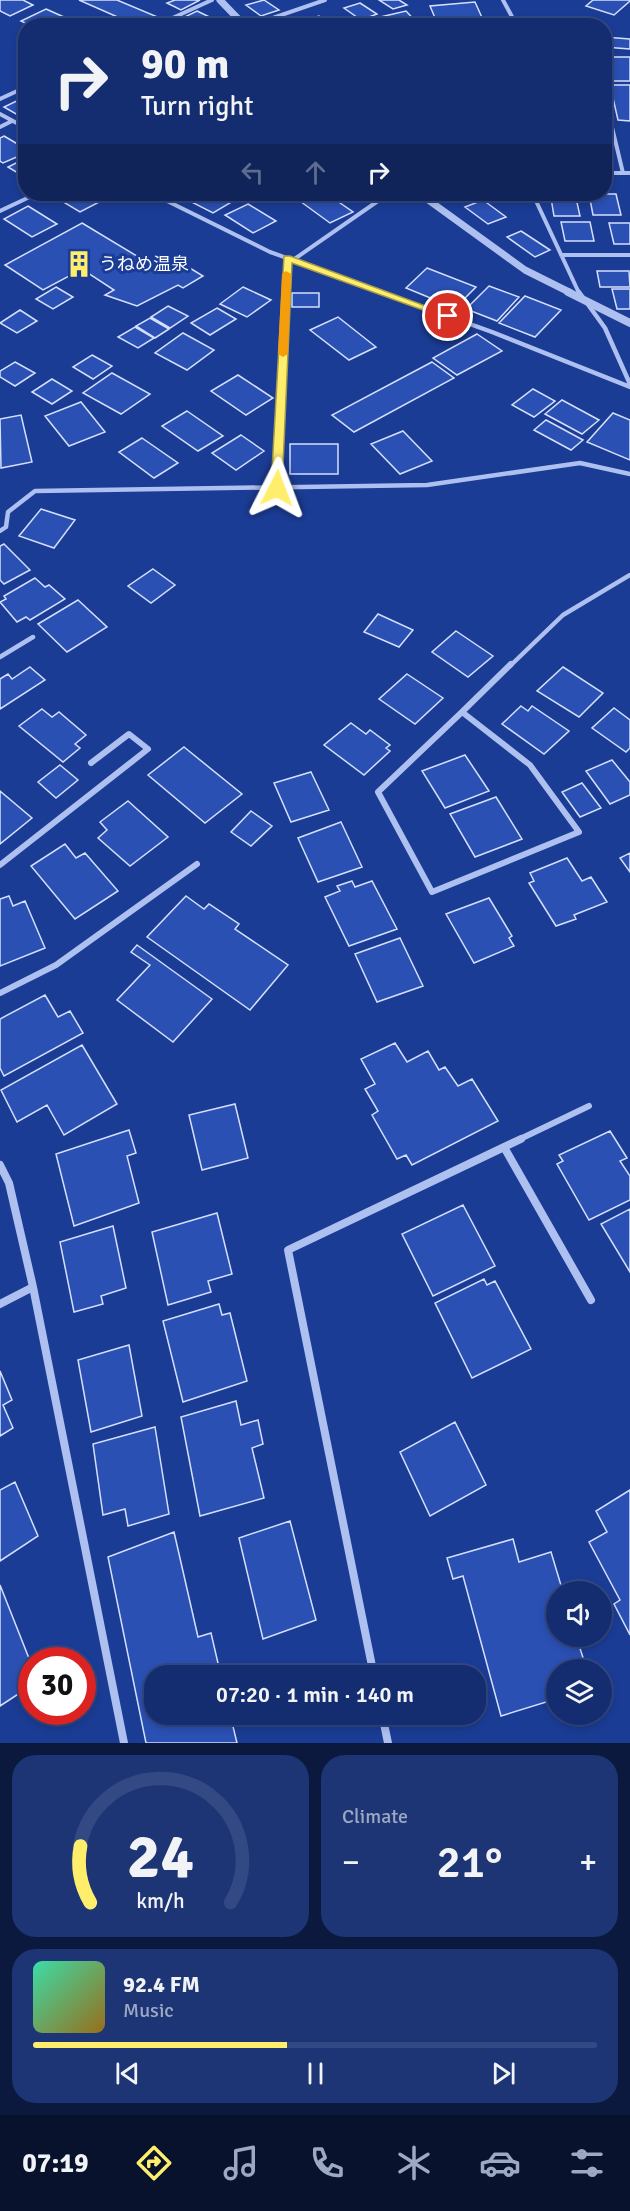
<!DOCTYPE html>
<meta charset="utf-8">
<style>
body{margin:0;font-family:Signika,"Noto Sans JP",sans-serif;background:#1d3575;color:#f1f3f6;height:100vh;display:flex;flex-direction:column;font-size:22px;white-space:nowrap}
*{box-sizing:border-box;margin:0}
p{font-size:20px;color:#9da8c3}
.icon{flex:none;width:33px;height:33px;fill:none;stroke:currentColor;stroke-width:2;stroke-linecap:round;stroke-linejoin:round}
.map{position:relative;height:1743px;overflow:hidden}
.sheet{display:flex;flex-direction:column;gap:12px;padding:12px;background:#0b193e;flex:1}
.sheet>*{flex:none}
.hud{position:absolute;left:18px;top:18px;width:594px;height:183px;border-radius:24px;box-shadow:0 3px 9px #0003,0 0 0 2px #334983;background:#142d70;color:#f1f3f6;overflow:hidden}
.controls{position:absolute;left:546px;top:1581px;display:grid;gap:12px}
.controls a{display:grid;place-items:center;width:66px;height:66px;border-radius:50%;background:#142d70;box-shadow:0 3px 9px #0003,0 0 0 2px #334983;font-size:30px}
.speed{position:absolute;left:18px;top:1647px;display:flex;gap:12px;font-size:30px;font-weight:700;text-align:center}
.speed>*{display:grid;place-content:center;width:78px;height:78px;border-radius:50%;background:#142d70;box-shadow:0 3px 9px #0003,0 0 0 2px #334983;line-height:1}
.speed .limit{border:9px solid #d22;background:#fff;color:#111}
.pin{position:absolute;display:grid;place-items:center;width:51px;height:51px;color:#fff;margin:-26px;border:3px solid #fff;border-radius:50%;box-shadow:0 2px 6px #0007}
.me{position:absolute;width:66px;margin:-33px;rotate:3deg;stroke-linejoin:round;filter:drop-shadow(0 0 4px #0008)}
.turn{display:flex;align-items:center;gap:21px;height:126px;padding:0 24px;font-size:27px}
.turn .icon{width:78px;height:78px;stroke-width:2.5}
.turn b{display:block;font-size:42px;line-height:51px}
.lanes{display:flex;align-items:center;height:57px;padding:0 24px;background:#0003;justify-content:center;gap:30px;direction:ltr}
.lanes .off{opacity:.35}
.big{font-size:45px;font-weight:600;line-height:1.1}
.sheet .widget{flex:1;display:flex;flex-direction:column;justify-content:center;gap:9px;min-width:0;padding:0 21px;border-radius:24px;background:#1d3575}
.sheet .dial{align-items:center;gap:0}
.dial svg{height:156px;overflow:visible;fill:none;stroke:#334983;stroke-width:7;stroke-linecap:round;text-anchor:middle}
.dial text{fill:#f1f3f6;stroke:none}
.song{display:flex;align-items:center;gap:18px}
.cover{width:72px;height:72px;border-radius:9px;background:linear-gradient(135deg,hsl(160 70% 55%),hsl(40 70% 35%))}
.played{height:6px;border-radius:3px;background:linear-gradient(90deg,#ffee6c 45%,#334983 45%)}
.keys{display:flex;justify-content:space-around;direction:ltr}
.heat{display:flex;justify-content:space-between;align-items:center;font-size:33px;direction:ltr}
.sheet .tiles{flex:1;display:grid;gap:12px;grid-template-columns:1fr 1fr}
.widget:last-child{grid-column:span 2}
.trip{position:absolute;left:144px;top:1665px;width:342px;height:60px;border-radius:24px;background:#142d70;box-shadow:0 3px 9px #0003,0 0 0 2px #334983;font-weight:600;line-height:60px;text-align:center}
.menu{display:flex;height:96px;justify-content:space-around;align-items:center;background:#08122d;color:#9da8c3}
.menu .icon{width:42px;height:42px}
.menu .active{color:#ffee6c}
.menu b{font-size:27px;color:#f1f3f6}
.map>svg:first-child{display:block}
.building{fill:#2a50b3;stroke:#d4dffb;stroke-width:1.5}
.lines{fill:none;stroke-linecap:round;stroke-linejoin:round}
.minor-far3{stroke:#aec0ef;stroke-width:4}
.minor-far2{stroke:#aec0ef;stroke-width:4.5}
.minor-far1{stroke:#aec0ef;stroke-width:6}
.minor{stroke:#aec0ef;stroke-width:8}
.tertiary-far1{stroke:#aec0ef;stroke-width:7}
.tertiary{stroke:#aec0ef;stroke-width:8}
.route{fill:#ffee6c;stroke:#a69b46;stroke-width:1.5}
.slow{fill:#f59e0b}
.labels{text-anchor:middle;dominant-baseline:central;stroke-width:6;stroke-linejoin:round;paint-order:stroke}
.far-poi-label{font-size:18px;fill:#fff;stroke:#1b3c95;text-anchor:start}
</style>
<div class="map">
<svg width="630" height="1743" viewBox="0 0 630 1743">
<rect width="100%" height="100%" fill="#1b3c95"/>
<path class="building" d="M0 0H23L33 5 10 16 0 11Z
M79 0H117L160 18 146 26H138Z
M175 0H200L181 10 167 3Z
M264 0 279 10 261 16 246 5Z
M379 0H399L407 5 393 9Z
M593 0H630V1L614 15 586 6Z
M475 2 484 22 438 25 430 6Z
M360 3 377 14 361 20 344 8Z
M46 9 84 26H31L21 21Z
M197 11 218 21 209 26H166Z
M406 11 420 26H384L376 18Z
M319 16 334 26H309L303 21Z
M604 37 630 39V49L604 47Z
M604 57H630V81H604Z
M610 85H630V121L618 120Z
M25 97 26 117 23 118 4 107Z
M4 136 26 149V153L3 163 0 161V138Z
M26 158V178L8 167Z
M50 194H99L107 198 80 212Z
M179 194H234L240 197 213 213 178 195Z
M298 194H327L353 212 330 223 293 196Z
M504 194H525L529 199 511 202Z
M589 194H616L621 215H593Z
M551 198H576L580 216H554Z
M483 200 506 217 488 224 465 207Z
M248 204 276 221 253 233 225 215Z
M28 206 57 224 32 237 4 219Z
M561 222H590L594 241H565Z
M82 223 160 270 170 268 180 262 203 276 183 288 178 285 137 306 105 295 114 290 82 269 43 290 5 265Z
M609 223H630V244H614Z
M521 231 550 250 535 257 507 237Z
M427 268 476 287 455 308 406 288Z
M597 271H629L630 287H600Z
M489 286 519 297 497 321 466 309Z
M56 287 73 297 53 309 36 299Z
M243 287 271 300 247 317 220 304Z
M612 289H630V309H617Z
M292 293H319V307H292Z
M525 296 561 310 535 337 499 323Z
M168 306 188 316 170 328 151 317Z
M217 308 236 319 210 335 191 323Z
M20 310 37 321 17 333 0 323Z
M338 317 376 347 349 360 310 330Z
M150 318 169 329 155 338 136 326Z
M135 327 154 338 138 348 118 337Z
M183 333 214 350 187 370 155 353Z
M477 334 502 351 457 375 433 358Z
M92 355 112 366 93 379 73 367Z
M15 362 35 373 15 386 0 377V371Z
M432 362 454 378 354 432 332 415Z
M112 373 150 394 121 414 83 393Z
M238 375 273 398 246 415 211 391Z
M52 379 72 391 52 404 32 392Z
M533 389 555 401 534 417 512 405Z
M562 400 599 420 582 434 545 414Z
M81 402 105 432 69 446 45 416Z
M187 411 223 436 198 451 162 426Z
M613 413 630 420V460L587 442Z
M21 415 32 462 1 468 0 419Z
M546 420 583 440 571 450 534 430Z
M403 431 432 461 400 474 371 444Z
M241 435 264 451 236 470 212 453Z
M142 438 178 463 154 478 119 452Z
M290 444H338V474H290Z
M41 509 75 520 54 548 19 536Z
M4 544 30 570 4 584 0 580V546Z
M153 569 175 585 151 603 128 586Z
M35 578 45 587 49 585 65 599 30 620 26 617 17 622 0 602 6 599 4 596Z
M78 600 107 627 67 652 38 624Z
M378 614 413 630 399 647 364 632Z
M456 631 493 656 468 677 432 652Z
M30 667 45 680 0 709V679L8 674 12 679Z
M563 667 603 693 579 717 537 691Z
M407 674 443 698 415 724 379 699Z
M521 706 528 711 532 706 569 731 544 754 502 724Z
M614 708 630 720V748L626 752 592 728Z
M42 709 52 717 59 712 86 735 75 744 80 748 63 762 19 726Z
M351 723 366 734 370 730 390 745 386 748 390 751 364 775 324 745Z
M184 747 242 794 205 823 148 775Z
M465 755 489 791 445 808 422 771Z
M612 760 630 782V795L610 804 586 771Z
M60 765 78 780 56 798 38 782Z
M311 772 329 810 291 822 274 783Z
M582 783 601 808 580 817 562 792Z
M0 791 32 818 0 844Z
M496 797 522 839 475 857 450 814Z
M128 801 168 837 130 866 98 838 107 830 100 822Z
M251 811 272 826 251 846 231 832Z
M341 822 362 867 318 882 298 838Z
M65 844 76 858 85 853 118 891 75 919 31 866Z
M630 853V872L620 858Z
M567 858 582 881 591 877 607 902 574 915 576 919 556 926 529 883 534 881 530 873Z
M352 881 355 887 372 881 397 929 349 946 325 897 340 891 337 886Z
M9 896 13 906 25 901 45 948 0 966V899Z
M186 896 204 909 209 904 239 924 235 929 288 965 250 1010 147 937Z
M489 898 512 936 509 938 514 946 474 963 446 914Z
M400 938 423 986 377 1002 355 954Z
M137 945 212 999 173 1042 117 1000 150 965 131 952Z
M45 995 58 1017 70 1011 83 1033 4 1076 0 1068V1019Z
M395 1043 407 1062 428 1051 439 1070 445 1067 458 1086 472 1079 498 1121 412 1165 406 1155 397 1159 372 1115 378 1111 365 1089 375 1084 361 1059Z
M82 1045 117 1104 64 1135 47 1105 17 1122 1 1090Z
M235 1104 248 1158 202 1170 189 1115Z
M129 1130 136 1153 127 1156 139 1203 74 1226 56 1154Z
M610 1131 627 1158 620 1161 630 1176V1200L589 1220 557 1164 563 1161 559 1155Z
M463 1205 495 1266 433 1296 402 1234Z
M630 1209V1272L601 1224Z
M217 1213 232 1274 208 1281 211 1292 168 1305 152 1232Z
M113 1226 126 1288 101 1296 103 1304 74 1312 60 1242Z
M484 1279 487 1285 495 1281 531 1349 472 1378 435 1303Z
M219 1304 222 1315 230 1313 247 1381 183 1402 163 1321Z
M129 1345 142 1416 91 1432 78 1360Z
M0 1371 12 1400 3 1405 13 1428 0 1436Z
M236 1401 241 1425 258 1420 263 1444 252 1448 264 1498 200 1516 181 1417Z
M455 1422 486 1485 430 1516 400 1452Z
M155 1427 169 1514 128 1526 125 1509 103 1515 93 1444Z
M15 1482 38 1536 0 1561V1490Z
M630 1490V1635L614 1604 620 1600 589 1542 607 1532 596 1511Z
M290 1521 316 1620 263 1639 239 1538Z
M174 1532 198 1637 211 1633 221 1676H154V1714H230L237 1743H146L108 1557Z
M513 1539 519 1562 551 1552 563 1592H556V1636H576L587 1670H556V1699L501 1716 463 1576 453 1579 447 1558Z
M0 1585 32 1666V1685L0 1706Z"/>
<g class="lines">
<path class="minor-far3" d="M503 0 517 26
M155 26 212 0
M249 26 325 0
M604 94 623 173
M0 99 26 87
M0 114 26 128
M0 127 12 121
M604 173H630
M153 194 270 252 385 293
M537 194V203L579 293
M0 211 36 194
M561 255H630
M293 260 388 194
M285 293 287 258"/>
<path class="minor-far2" d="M381 292 492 332 630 387
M579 292 605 328 630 384
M277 488 286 292
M0 531 6 527 8 512 35 491 427 485 580 463 630 474
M0 657 33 637
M510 666 563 615 630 575"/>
<path class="minor-far1" d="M462 712 530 765 579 832 432 892 378 792Z
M462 712 511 664
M0 865 148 749 129 734 91 763
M0 993 56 965 197 864
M518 1140 589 1106"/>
<path class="minor" d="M504 1147 591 1300
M0 1165 9 1183 33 1287 124 1743
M0 1304 33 1287
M374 1676 288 1250 521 1139
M382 1714 388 1743"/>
<path class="tertiary-far1" d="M220 0 245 26
M420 194 525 270 571 293"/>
<path class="tertiary" d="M568 292 630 323"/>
</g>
<path class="route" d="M284 256H290L453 316 445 318 292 263 282 488 277 492 271 488Z"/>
<path class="slow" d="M286 271 291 274 288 354 283 357 278 354 282 274Z"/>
<defs>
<symbol id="building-bare" viewBox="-9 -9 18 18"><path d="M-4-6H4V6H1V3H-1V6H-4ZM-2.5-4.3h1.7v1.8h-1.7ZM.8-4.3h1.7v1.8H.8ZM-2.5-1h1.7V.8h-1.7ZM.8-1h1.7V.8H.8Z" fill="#ffee6c" stroke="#1b3c95" stroke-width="2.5" paint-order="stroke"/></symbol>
</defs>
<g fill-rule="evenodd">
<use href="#building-bare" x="60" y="245" width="38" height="38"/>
</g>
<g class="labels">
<g class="far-poi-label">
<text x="99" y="264">うねめ温泉</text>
</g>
</g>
</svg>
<div class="controls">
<a><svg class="icon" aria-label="sound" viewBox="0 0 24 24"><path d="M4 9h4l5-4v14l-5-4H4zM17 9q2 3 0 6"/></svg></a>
<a><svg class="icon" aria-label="layers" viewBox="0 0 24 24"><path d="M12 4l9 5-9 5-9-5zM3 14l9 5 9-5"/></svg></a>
</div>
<div class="speed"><div class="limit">30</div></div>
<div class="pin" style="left:448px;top:316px;background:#d93025"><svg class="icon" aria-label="arrive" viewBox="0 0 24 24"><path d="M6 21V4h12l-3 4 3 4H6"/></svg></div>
<svg class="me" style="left:277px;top:488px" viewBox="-20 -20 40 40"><path d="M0-17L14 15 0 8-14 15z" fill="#ffee6c" stroke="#fff" stroke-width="4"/></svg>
<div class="trip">07:20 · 1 min · 140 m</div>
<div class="hud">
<div class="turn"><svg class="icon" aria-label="right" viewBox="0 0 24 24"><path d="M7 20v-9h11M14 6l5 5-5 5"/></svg><div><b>90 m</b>Turn right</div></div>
<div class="lanes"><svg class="icon off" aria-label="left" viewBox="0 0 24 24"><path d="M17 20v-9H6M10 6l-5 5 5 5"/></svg><svg class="icon off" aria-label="ahead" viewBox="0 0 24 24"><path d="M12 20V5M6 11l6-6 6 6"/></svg><svg class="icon" aria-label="right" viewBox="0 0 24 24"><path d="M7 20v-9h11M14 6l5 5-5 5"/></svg></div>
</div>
</div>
<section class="sheet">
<div class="tiles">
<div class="widget dial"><svg viewBox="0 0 100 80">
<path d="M14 69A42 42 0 1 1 86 69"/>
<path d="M14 69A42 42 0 0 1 9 40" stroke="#ffee6c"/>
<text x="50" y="56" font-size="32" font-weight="700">24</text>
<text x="50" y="72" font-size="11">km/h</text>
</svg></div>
<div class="widget"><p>Climate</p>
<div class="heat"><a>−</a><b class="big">21°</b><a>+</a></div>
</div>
<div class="widget">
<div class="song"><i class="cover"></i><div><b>92.4 FM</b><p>Music</p></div></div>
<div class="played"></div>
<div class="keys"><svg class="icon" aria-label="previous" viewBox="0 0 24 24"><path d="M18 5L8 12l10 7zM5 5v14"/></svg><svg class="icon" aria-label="pause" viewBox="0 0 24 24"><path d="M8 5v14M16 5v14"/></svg><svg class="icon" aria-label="next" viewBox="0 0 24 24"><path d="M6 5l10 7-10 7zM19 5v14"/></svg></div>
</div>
</div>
</section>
<nav class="menu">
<b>07:19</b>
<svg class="icon active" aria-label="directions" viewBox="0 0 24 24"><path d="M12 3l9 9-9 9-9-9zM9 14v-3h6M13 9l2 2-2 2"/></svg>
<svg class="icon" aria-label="music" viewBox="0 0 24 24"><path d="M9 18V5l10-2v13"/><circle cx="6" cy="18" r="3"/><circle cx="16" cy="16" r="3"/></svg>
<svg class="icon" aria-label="phone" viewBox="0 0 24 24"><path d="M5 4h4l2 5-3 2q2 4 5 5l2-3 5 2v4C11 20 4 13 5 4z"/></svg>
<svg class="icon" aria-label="climate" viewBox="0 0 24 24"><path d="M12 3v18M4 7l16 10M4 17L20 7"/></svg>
<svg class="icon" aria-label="car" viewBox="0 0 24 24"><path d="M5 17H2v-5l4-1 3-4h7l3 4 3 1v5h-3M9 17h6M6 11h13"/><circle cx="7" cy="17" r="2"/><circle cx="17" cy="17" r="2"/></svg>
<svg class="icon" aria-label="filters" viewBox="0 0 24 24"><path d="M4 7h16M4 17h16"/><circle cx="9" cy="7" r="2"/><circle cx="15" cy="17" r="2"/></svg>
</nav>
